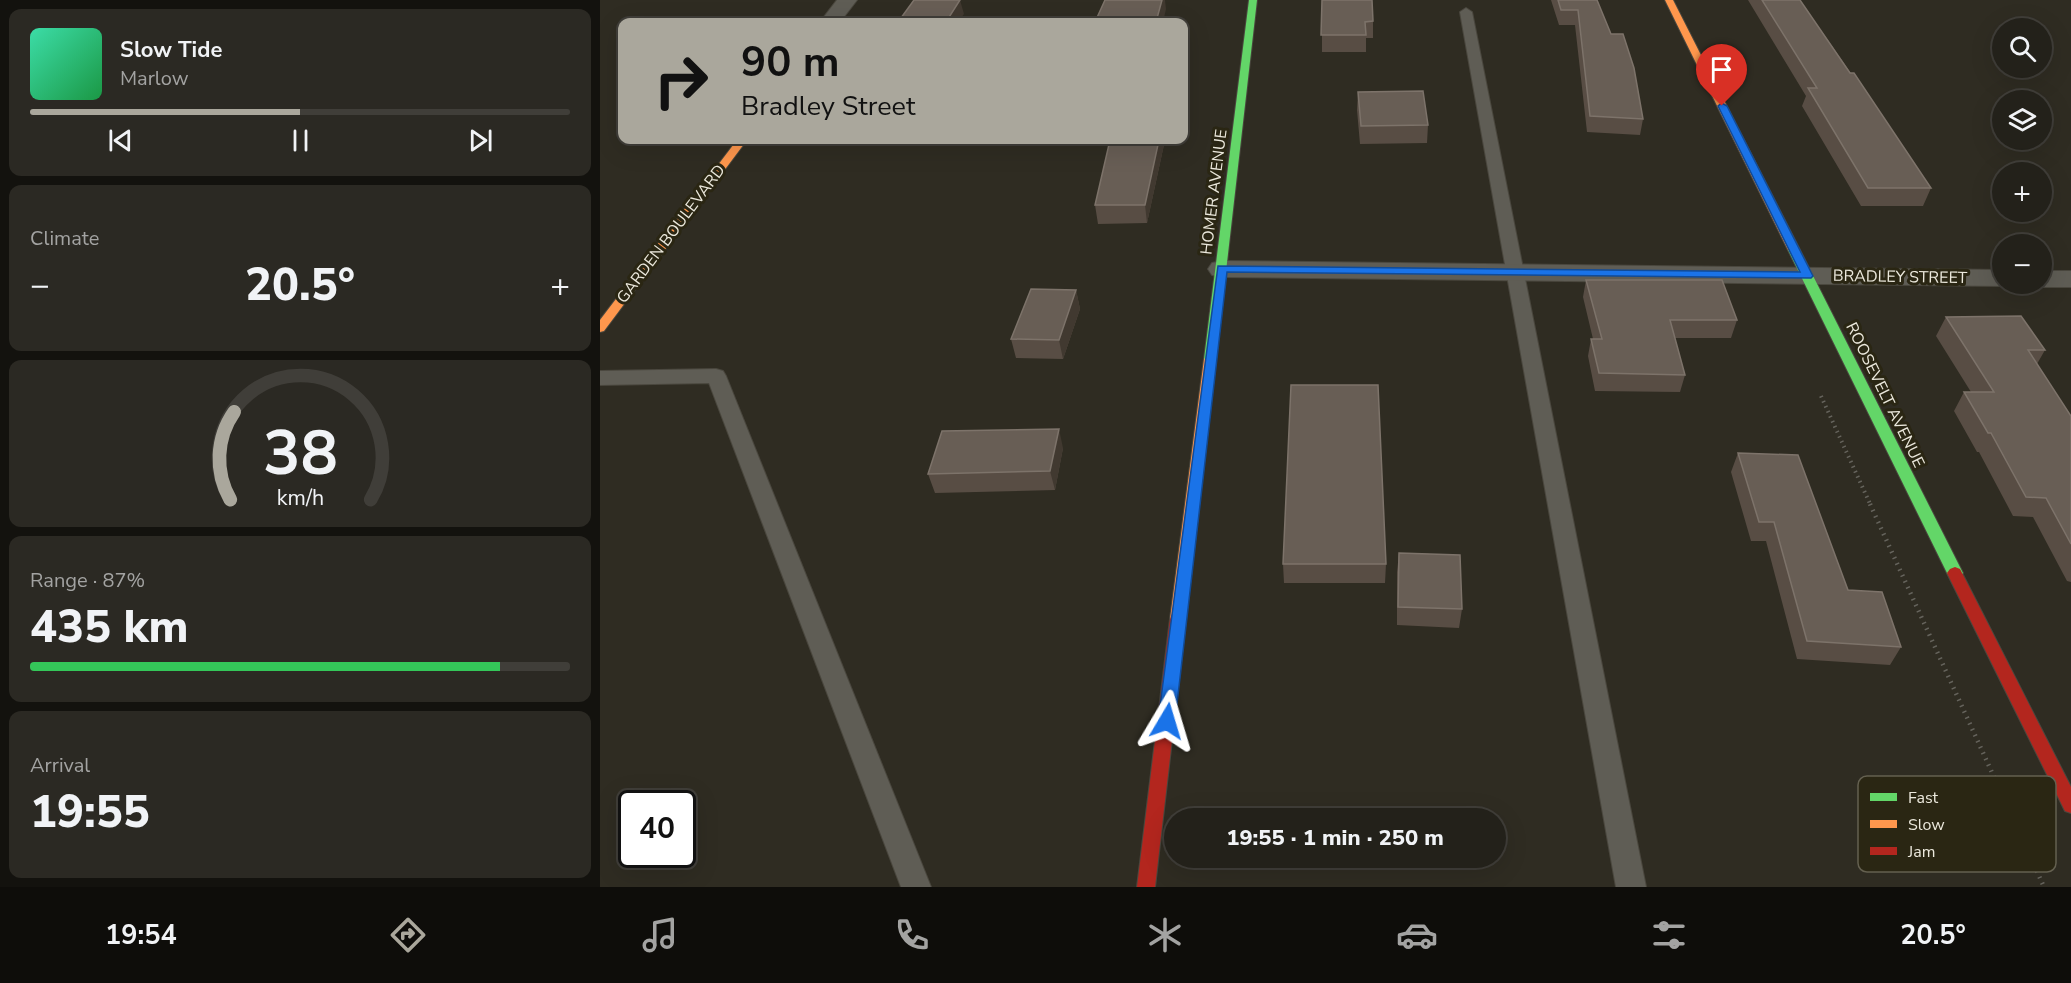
<!DOCTYPE html>
<meta charset="utf-8">
<style>
body{margin:0;font-family:"Nunito Sans",sans-serif;background:#2b2923;color:#f1f3f6;height:100vh;display:flex;flex-direction:column;font-size:22px;white-space:nowrap}
*{box-sizing:border-box;margin:0}
p{font-size:20px;color:#a3a3a2}
.icon{flex:none;width:33px;height:33px;fill:none;stroke:currentColor;stroke-width:2;stroke-linecap:round;stroke-linejoin:round}
.map{position:relative;flex:1;overflow:hidden}
.drawer{display:flex;flex-direction:column;gap:9px;padding:9px;background:#13120e;width:600px}
.drawer>*{flex:none}
.hud{position:absolute;left:18px;top:18px;width:570px;height:126px;border-radius:12px;box-shadow:0 6px 24px #0002,0 0 0 2px #403e39;background:#aaa79c;color:#111;overflow:hidden}
.controls{position:absolute;left:1392px;top:18px;display:grid;gap:12px}
.controls a{display:grid;place-items:center;width:60px;height:60px;border-radius:50%;background:#23211a;box-shadow:0 6px 24px #0002,0 0 0 2px #403e39;font-size:30px}
.speed{position:absolute;left:18px;top:790px;display:flex;gap:12px;font-size:30px;font-weight:700;text-align:center}
.speed>*{display:grid;place-content:center;width:78px;height:78px;border-radius:50%;background:#23211a;box-shadow:0 6px 24px #0002,0 0 0 2px #403e39;line-height:1}
.speed .limit{border:3px solid #111;border-radius:9px;background:#fff;color:#111}
.pin{position:absolute;display:grid;place-items:center;width:51px;height:51px;color:#fff;margin:-62px -26px;border-radius:50% 50% 50% 0;rotate:-45deg;box-shadow:0 0 6px #0007}
.pin .icon{rotate:45deg}
.me{position:absolute;width:66px;margin:-33px;rotate:7deg;stroke-linejoin:round;filter:drop-shadow(0 0 4px #0008)}
.turn{display:flex;align-items:center;gap:21px;height:126px;padding:0 24px;font-size:27px}
.turn .icon{width:78px;height:78px;stroke-width:2.5}
.turn b{display:block;font-size:42px;line-height:51px}
.big{font-size:45px;font-weight:800;line-height:1.1}
.drawer .card{flex:1;display:flex;flex-direction:column;justify-content:center;gap:9px;min-width:0;padding:0 21px;border-radius:12px;background:#2b2923}
.drawer .dial{align-items:center;gap:0}
.dial svg{height:156px;overflow:visible;fill:none;stroke:#403e39;stroke-width:7;stroke-linecap:round;text-anchor:middle}
.dial text{fill:#f1f3f6;stroke:none}
.song{display:flex;align-items:center;gap:18px}
.cover{width:72px;height:72px;border-radius:9px;background:linear-gradient(135deg,hsl(160 70% 55%),hsl(140 70% 35%))}
.played{height:6px;border-radius:3px;background:linear-gradient(90deg,#aaa79c 50%,#403e39 50%)}
.keys{display:flex;justify-content:space-around;direction:ltr}
.heat{display:flex;justify-content:space-between;align-items:center;font-size:33px;direction:ltr}
.charge{height:9px;border-radius:4px;background:linear-gradient(90deg,#34c759 87%,#403e39 0)}
.trip{position:absolute;left:564px;top:808px;width:342px;height:60px;border-radius:30px;background:#23211a;box-shadow:0 6px 24px #0002,0 0 0 2px #403e39;font-weight:800;line-height:60px;text-align:center}
.tabs{display:flex;height:96px;justify-content:space-around;align-items:center;background:#0e0d0a;color:#a3a3a2}
.tabs .icon{width:42px;height:42px}
.tabs .active{color:#aaa79c}
.tabs b{font-size:27px;color:#f1f3f6}
main{display:flex;flex:1;min-height:0}
.map>svg:first-child{display:block}
.lines{fill:none;stroke-linecap:round;stroke-linejoin:round}
.lane-casing{stroke:#4a473e;stroke-width:2}
.street-casing{stroke:#4a473e;stroke-width:2}
.fast-casing{stroke:#4a473e;stroke-width:2}
.slow-casing{stroke:#4a473e;stroke-width:2}
.jam-casing{stroke:#4a473e;stroke-width:2}
.path-far1{stroke:#65635c;stroke-width:4;stroke-dasharray:1.5 4;stroke-linecap:butt}
.path{stroke:#65635c;stroke-width:4.5;stroke-dasharray:1.5 5;stroke-linecap:butt}
.lane{fill:#5f5d55;fill-rule:evenodd}
.street{fill:#5f5d55;fill-rule:evenodd}
.fast{fill:#63d668;fill-rule:evenodd}
.slow{fill:#ff974d;fill-rule:evenodd}
.jam{fill:#b3261e;fill-rule:evenodd}
.wall{fill:#584d44}
.shaded-wall{fill:#413930}
.building{fill:#685e55;stroke:#7d736a;stroke-width:1.5}
.route{fill:#1a73e8;stroke:#114b97;stroke-width:1.5}
.labels{text-anchor:middle;dominant-baseline:central;stroke-width:6;stroke-linejoin:round;paint-order:stroke}
.street-label{font-size:16px;fill:#ece9dd;stroke:#2a2613}
.key{fill:#2a2613;stroke:#646050;stroke-width:1.5}
.key-label{font-size:16px;fill:#ece9dd}
</style>
<main>
<section class="drawer">
<div class="card">
<div class="song"><i class="cover"></i><div><b>Slow Tide</b><p>Marlow</p></div></div>
<div class="played"></div>
<div class="keys"><svg class="icon" aria-label="previous" viewBox="0 0 24 24"><path d="M18 5L8 12l10 7zM5 5v14"/></svg><svg class="icon" aria-label="pause" viewBox="0 0 24 24"><path d="M8 5v14M16 5v14"/></svg><svg class="icon" aria-label="next" viewBox="0 0 24 24"><path d="M6 5l10 7-10 7zM19 5v14"/></svg></div>
</div>
<div class="card"><p>Climate</p>
<div class="heat"><a>−</a><b class="big">20.5°</b><a>+</a></div>
</div>
<div class="card dial"><svg viewBox="0 0 100 80">
<path d="M14 69A42 42 0 1 1 86 69"/>
<path d="M14 69A42 42 0 0 1 16 24" stroke="#aaa79c"/>
<text x="50" y="56" font-size="32" font-weight="700">38</text>
<text x="50" y="72" font-size="11">km/h</text>
</svg></div>
<div class="card"><p>Range · 87%</p><b class="big">435 km</b><div class="charge"></div></div>
<div class="card"><p>Arrival</p><b class="big">19:55</b></div>
</section>
<div class="map">
<svg width="1471" height="887" viewBox="0 0 1471 887">
<rect width="100%" height="100%" fill="#2f2c22"/>
<g class="lines">
<defs>
<path id="lane" d="M866 8 872 12 1046 887H1016L860 12Z
M116 369 123 371 126 376 331 887H301L109 383 0 385V371Z"/>
<path id="street" d="M237 0H257L240 22H220Z
M622 261 1402 270V284H1412L1402 286 622 277 612 275 608 269 612 263Z
M1442 271H1471V287H1442L1432 285 1442 284Z"/>
<path id="fast" d="M649 0H657L616 359 610 363 604 359Z
M1194 247 1200 250 1363 573 1360 577 1355 579 1350 577 1347 573 1188 250Z"/>
<path id="slow" d="M1065 0H1073L1200 250 1198 252 1194 253 1188 250Z
M137 140H147L4 331 0 332V320Z
M610 355 616 359 586 619 584 624 578 625 572 624 570 619 604 359Z"/>
<path id="jam" d="M1355 567 1360 569 1471 787V813L1465 811 1347 573 1350 569Z
M578 613 584 614 586 619 555 887H537L570 619 572 614Z"/>
</defs>
<use href="#lane" class="lane-casing"/>
<use href="#street" class="street-casing"/>
<use href="#fast" class="fast-casing"/>
<use href="#slow" class="slow-casing"/>
<use href="#jam" class="jam-casing"/>
<path class="path-far1" d="M1221 396 1271 506"/>
<path class="path" d="M1270 504 1444 887"/>
<use href="#lane" class="lane"/>
<use href="#street" class="street"/>
<use href="#fast" class="fast"/>
<use href="#slow" class="slow"/>
<use href="#jam" class="jam"/>
</g>
<path class="wall" d="M722 0 773 21V38H766V52H722Z
M951 0H997L1043 119 1040 135 987 132 975 25H959Z
M1148 0H1200L1331 188 1323 206H1261L1202 106 1206 96Z
M758 92 828 125 827 143 760 144 757 110Z
M510 140H565L547 223 498 224 495 205Z
M986 280 1137 320 1131 338H1075L1085 375 1080 392 995 391 988 356 991 339H993L983 297Z
M476 290 480 309 463 359 416 358 411 339Z
M1346 317 1445 350 1437 364 1471 416V582L1467 581 1433 517 1413 516 1379 452H1377L1354 411 1364 392H1371L1336 336Z
M463 448 455 490 335 493 328 474Z
M1138 453 1248 590 1301 647 1290 665 1197 659 1166 541H1151L1131 472Z
M799 553 862 609 859 628 797 625V572Z
M683 564H786L785 583H684Z"/>
<path class="shaded-wall" d="M360 0 364 14 358 22H346Z
M562 0H565L566 9 563 22H556Z
M559 140H565L547 223 545 205Z
M476 290 480 309 463 359 459 340Z
M459 429 463 448 455 490 450 471Z"/>
<path class="building" d="M314 0H360L346 22H298Z
M505 0H562L556 22H495Z
M722 0H772L773 21 765 22 766 35H721Z
M958 0H997L1011 34H1023L1034 68 1043 119 990 116 978 10H961Z
M1162 0H1200L1250 73H1254L1331 188H1268L1208 88H1217Z
M823 91 828 125 761 126 758 92Z
M510 140H559L545 205H495Z
M986 280H1122L1137 320H1070L1085 375 999 373 991 339H1002Z
M431 289 476 290 459 340 411 339Z
M1421 316 1445 350H1428L1471 416V544L1446 498 1426 497 1391 433H1388L1364 392H1394L1346 317Z
M691 385H778L786 564H683Z
M459 429 450 471 328 474 342 431Z
M1138 453 1198 455 1248 590 1282 592 1301 647 1207 641 1174 522H1159Z
M799 553 860 555 862 609 798 607Z"/>
<path class="route" d="M1122 103 1127 106 1213 276 1211 278 627 272 575 721 573 726 567 728 561 726 558 721 618 266 1200 272 1118 106Z"/>
<g class="labels">
<g class="street-label">
<text transform="translate(614 192) rotate(-83)">HOMER AVENUE</text>
<text transform="translate(71 234) rotate(-53)">GARDEN BOULEVARD</text>
<text transform="translate(1300 277) rotate(1)">BRADLEY STREET</text>
<text transform="translate(1285 395) rotate(64)">ROOSEVELT AVENUE</text>
</g>
</g>
<rect x="1258" y="776" width="198" height="96" rx="9" class="key"/>
<rect x="1270" y="793" width="27" height="8" fill="#63d668"/>
<rect x="1270" y="820" width="27" height="8" fill="#ff974d"/>
<rect x="1270" y="847" width="27" height="8" fill="#b3261e"/>
<g class="key-label">
<text x="1308" y="803">Fast</text>
<text x="1308" y="830">Slow</text>
<text x="1308" y="857">Jam</text>
</g>
</svg>
<div class="controls">
<a><svg class="icon" aria-label="search" viewBox="0 0 24 24"><circle cx="10" cy="10" r="6"/><path d="M15 15l6 6"/></svg></a>
<a><svg class="icon" aria-label="layers" viewBox="0 0 24 24"><path d="M12 4l9 5-9 5-9-5zM3 14l9 5 9-5"/></svg></a>
<a>+</a>
<a>−</a>
</div>
<div class="speed"><div class="limit">40</div></div>
<div class="pin" style="left:1122px;top:106px;background:#d93025"><svg class="icon" aria-label="arrive" viewBox="0 0 24 24"><path d="M6 21V4h12l-3 4 3 4H6"/></svg></div>
<svg class="me" style="left:567px;top:721px" viewBox="-20 -20 40 40"><path d="M0-17L14 15 0 8-14 15z" fill="#1a73e8" stroke="#fff" stroke-width="4"/></svg>
<div class="trip">19:55 · 1 min · 250 m</div>
<div class="hud">
<div class="turn"><svg class="icon" aria-label="right" viewBox="0 0 24 24"><path d="M7 20v-9h11M14 6l5 5-5 5"/></svg><div><b>90 m</b>Bradley Street</div></div>
</div>
</div>
</main>
<nav class="tabs">
<b>19:54</b>
<svg class="icon active" aria-label="directions" viewBox="0 0 24 24"><path d="M12 3l9 9-9 9-9-9zM9 14v-3h6M13 9l2 2-2 2"/></svg>
<svg class="icon" aria-label="music" viewBox="0 0 24 24"><path d="M9 18V5l10-2v13"/><circle cx="6" cy="18" r="3"/><circle cx="16" cy="16" r="3"/></svg>
<svg class="icon" aria-label="phone" viewBox="0 0 24 24"><path d="M5 4h4l2 5-3 2q2 4 5 5l2-3 5 2v4C11 20 4 13 5 4z"/></svg>
<svg class="icon" aria-label="climate" viewBox="0 0 24 24"><path d="M12 3v18M4 7l16 10M4 17L20 7"/></svg>
<svg class="icon" aria-label="car" viewBox="0 0 24 24"><path d="M5 17H2v-5l4-1 3-4h7l3 4 3 1v5h-3M9 17h6M6 11h13"/><circle cx="7" cy="17" r="2"/><circle cx="17" cy="17" r="2"/></svg>
<svg class="icon" aria-label="filters" viewBox="0 0 24 24"><path d="M4 7h16M4 17h16"/><circle cx="9" cy="7" r="2"/><circle cx="15" cy="17" r="2"/></svg>
<b>20.5°</b>
</nav>
